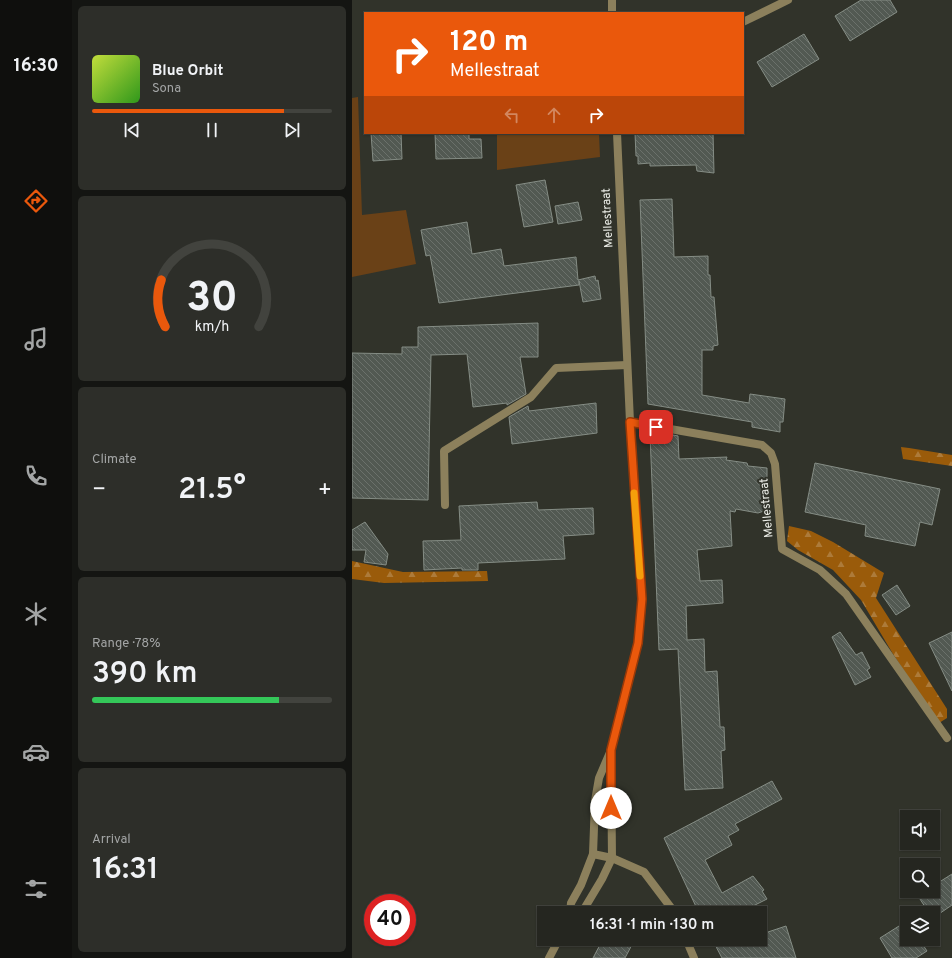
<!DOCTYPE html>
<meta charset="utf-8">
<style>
body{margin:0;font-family:Overpass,sans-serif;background:#2d2e29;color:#f1f3f6;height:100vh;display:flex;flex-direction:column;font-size:15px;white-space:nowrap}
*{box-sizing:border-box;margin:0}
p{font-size:13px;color:#a3a5a5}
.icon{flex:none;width:22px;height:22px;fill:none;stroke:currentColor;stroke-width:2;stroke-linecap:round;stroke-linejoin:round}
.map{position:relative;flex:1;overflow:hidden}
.side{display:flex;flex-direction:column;gap:6px;padding:6px;background:#141512;width:280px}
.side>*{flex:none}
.banner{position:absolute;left:12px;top:12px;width:380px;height:122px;border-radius:0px;box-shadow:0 1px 3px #0004,0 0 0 1px #42433e;background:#ea580c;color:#fff;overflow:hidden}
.fabs{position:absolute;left:548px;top:810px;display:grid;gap:8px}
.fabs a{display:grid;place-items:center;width:40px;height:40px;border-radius:0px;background:#252620;box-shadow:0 1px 3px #0004,0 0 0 1px #42433e;font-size:20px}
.speed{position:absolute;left:12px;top:894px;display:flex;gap:8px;font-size:20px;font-weight:700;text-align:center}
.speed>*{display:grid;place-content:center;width:52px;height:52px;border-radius:50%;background:#252620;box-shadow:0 1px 3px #0004,0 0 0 1px #42433e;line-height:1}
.speed .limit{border:6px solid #d22;background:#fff;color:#111}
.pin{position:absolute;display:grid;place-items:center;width:34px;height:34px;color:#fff;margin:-17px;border-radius:8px;box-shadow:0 2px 6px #0006}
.me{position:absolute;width:44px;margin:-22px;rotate:0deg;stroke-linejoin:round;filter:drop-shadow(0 0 3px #0008)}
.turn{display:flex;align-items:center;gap:14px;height:84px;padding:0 20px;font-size:18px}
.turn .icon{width:52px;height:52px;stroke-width:2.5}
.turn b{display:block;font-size:28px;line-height:34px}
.lanes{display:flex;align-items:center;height:38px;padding:0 20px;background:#0003;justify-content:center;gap:20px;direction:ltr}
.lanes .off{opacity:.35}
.big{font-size:30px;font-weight:600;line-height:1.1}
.side .tile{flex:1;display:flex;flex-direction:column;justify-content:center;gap:6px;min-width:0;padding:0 14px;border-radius:6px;background:#2d2e29}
.side .dial{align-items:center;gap:0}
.dial svg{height:104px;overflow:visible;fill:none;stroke:#42433e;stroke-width:7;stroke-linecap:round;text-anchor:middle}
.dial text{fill:#f1f3f6;stroke:none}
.song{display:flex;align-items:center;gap:12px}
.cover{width:48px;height:48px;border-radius:6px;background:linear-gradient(135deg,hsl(70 70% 55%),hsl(110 70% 35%))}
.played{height:4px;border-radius:2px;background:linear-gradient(90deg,#ea580c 80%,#42433e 80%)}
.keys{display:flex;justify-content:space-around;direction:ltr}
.heat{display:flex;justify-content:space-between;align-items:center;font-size:22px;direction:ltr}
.charge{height:6px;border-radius:3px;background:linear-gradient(90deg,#34c759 78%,#42433e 0)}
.trip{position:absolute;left:185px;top:906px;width:230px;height:40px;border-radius:0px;background:#252620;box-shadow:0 1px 3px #0004,0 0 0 1px #42433e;font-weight:600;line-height:40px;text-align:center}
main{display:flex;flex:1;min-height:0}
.dock{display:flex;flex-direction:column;width:72px;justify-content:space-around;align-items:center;background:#0f0f0d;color:#a3a5a5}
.dock .icon{width:28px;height:28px}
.dock .active{color:#ea580c}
.dock b{font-size:18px;color:#f1f3f6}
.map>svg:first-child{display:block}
.grass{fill:#6a4117}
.forest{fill:url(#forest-firs)}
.building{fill:url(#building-back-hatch);stroke:#858d85}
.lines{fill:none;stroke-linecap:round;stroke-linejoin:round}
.service{stroke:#8c805c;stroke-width:8}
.minor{stroke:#8c805c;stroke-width:8}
.tertiary{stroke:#8c805c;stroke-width:8}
.route-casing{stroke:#983908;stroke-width:10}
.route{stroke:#ea580c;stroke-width:7}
.slow{stroke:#f59e0b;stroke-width:7}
.labels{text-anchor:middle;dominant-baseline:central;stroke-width:4;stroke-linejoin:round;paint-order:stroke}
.street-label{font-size:12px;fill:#eef0ea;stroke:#31332a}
</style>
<main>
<nav class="dock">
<b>16:30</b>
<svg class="icon active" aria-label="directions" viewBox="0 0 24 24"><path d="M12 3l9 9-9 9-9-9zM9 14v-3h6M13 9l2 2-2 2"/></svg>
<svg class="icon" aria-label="music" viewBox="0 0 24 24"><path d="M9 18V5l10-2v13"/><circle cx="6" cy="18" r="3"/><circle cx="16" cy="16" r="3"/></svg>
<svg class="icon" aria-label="phone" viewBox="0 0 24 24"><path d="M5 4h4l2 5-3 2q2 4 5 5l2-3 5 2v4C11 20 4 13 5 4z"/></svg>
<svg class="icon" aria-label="climate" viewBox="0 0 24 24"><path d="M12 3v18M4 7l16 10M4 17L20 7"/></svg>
<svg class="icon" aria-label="car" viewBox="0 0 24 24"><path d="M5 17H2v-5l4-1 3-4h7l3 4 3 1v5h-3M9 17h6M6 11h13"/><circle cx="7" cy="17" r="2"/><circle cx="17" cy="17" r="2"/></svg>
<svg class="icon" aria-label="filters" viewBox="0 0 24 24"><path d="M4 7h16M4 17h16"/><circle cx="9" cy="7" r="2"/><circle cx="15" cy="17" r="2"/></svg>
</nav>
<section class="side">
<div class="tile">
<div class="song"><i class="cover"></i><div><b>Blue Orbit</b><p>Sona</p></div></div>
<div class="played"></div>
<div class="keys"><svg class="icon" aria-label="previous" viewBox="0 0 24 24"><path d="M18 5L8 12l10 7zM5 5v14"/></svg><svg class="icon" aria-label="pause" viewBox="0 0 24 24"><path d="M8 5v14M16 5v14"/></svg><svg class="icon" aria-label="next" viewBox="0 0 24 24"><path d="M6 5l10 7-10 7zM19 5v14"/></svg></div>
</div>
<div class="tile dial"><svg viewBox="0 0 100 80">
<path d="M14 69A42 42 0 1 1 86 69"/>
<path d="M14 69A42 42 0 0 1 11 33" stroke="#ea580c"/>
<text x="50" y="56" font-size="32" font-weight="700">30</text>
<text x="50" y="72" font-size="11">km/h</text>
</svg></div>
<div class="tile"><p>Climate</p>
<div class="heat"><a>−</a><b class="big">21.5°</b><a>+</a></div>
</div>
<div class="tile"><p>Range · 78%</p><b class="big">390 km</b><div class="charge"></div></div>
<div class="tile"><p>Arrival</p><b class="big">16:31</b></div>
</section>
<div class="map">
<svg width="600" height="958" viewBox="0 0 600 958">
<defs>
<pattern id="forest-firs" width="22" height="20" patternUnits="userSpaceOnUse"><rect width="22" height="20" fill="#9a5b0a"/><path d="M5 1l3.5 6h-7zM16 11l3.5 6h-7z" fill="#ad7b3a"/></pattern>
<pattern id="building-back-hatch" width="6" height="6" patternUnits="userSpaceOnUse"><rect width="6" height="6" fill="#525952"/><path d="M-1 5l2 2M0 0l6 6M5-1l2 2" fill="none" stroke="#6b716b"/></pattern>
</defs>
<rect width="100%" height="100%" fill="#31332a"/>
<path class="grass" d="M6 97 10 215 54 210 64 264 0 277V98Z
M145 133H247L248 157 145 170Z"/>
<path class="forest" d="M549 447 557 448 600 455V466L551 459Z
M437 526 459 531 481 542 532 573 524 598 595 709V718L587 723 541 654 509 600 481 570 446 550 435 541Z
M0 561 51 572 135 571 136 581 32 583 0 579Z"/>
<path class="building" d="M509 0H538L545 12 498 41 483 16Z
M452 34 467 59 420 87 405 62Z
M19 133H49L50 159 21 161Z
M83 133H117V139H129L130 158 84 159Z
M283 133H361L362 173 345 171 344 165 298 166V163L286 164V156H284Z
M193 180 201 222 172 227 164 185Z
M320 199 322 257 356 256V275H358L359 297H362L366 345 361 346V350H350V395L397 403 398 394 433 399 431 422H428V432L400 427V422L296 404 288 200Z
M226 202 230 220 206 224 203 206Z
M115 222 120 254 149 249 152 266 224 257 226 280 243 276 244 281 246 280 249 299 231 302 227 281V285L87 303 78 255 74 256 69 230Z
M186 323V357H168L174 394 155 405V403L121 407 115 354 79 355 76 500 0 498V353L50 354V347H66V327Z
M244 403 245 433 160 444 157 417 176 406 177 411Z
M316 434 326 436 327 459 375 457 374 460 395 463 396 466 415 468V510L406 513 384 509 383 512 378 511 380 546 345 550 348 581 370 580 371 603 334 606 335 640 352 639 353 672 365 671 368 727H372L373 750 369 751 371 788 333 790 326 649 307 650 298 435Z
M463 463 588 489 580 525 568 522 563 546 513 536 514 525 453 512Z
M185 502 186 510 241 508 242 534 211 536 213 559 126 563V570H110V568L72 570 71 541 109 540 107 506Z
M13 522 36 554 34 565 12 562 14 550H0V530Z
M545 585 558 606 544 615 530 595Z
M488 632 504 655 510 652 518 668 515 670 519 677 503 685 480 637Z
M600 632V691L577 643Z
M420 781 430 799 383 824 387 830 376 836 380 845 353 860 370 893 401 876 412 890 410 891 415 899 401 906 404 913H347L312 838Z
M600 874V905L581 918V913H577L566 896 574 891H581V886Z
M555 921V939H567L575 951 564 958H540L528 938Z
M434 926 444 958H370L360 939H408V928L410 934Z
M251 939H283L273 958H241Z"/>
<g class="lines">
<path class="service" d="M93 505 92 451 179 397 204 368 275 365"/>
<path class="minor" d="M391 22 436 0
M278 422 410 445 419 453 423 464 430 549 468 570 494 594 595 738
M241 854 260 858 292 872 323 913
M334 939 342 958"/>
<path class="tertiary" d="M260 0V13
M218 913 219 903 229 885 241 854 243 801 247 778 259 750 286 643 290 599 278 422 265 133
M227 913 232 909 250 879 260 858 259 755
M197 958 207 939"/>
</g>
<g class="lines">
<defs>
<path id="route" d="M259 808V750L286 643 290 599 278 422 304 427"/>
</defs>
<use href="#route" class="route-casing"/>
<use href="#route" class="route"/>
<path class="slow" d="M282 493 288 576"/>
</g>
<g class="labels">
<g class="street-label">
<text transform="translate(256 218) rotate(-93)">Mellestraat</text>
<text transform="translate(415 508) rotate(-95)">Mellestraat</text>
</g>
</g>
</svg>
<div class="fabs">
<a><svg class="icon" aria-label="sound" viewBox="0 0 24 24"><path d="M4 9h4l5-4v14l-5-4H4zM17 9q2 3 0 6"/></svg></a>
<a><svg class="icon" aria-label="search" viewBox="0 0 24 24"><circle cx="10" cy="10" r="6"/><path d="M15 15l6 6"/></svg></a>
<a><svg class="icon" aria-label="layers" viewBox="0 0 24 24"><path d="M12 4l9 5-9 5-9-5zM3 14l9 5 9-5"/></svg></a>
</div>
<div class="speed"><div class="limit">40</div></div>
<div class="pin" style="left:304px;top:427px;background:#d93025"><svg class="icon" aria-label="arrive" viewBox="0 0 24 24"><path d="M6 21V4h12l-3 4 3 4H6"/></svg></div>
<svg class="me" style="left:259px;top:808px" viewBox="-20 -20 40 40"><circle r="19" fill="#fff"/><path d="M0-13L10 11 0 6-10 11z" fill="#ea580c"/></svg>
<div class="trip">16:31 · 1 min · 130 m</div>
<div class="banner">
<div class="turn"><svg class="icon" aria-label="right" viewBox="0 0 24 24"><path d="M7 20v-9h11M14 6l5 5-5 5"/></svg><div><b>120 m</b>Mellestraat</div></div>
<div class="lanes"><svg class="icon off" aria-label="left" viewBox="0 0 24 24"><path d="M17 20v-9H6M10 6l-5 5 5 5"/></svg><svg class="icon off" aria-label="ahead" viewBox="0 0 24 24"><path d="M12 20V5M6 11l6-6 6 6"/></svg><svg class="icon" aria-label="right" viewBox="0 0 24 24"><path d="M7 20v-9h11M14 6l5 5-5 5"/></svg></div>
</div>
</div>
</main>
